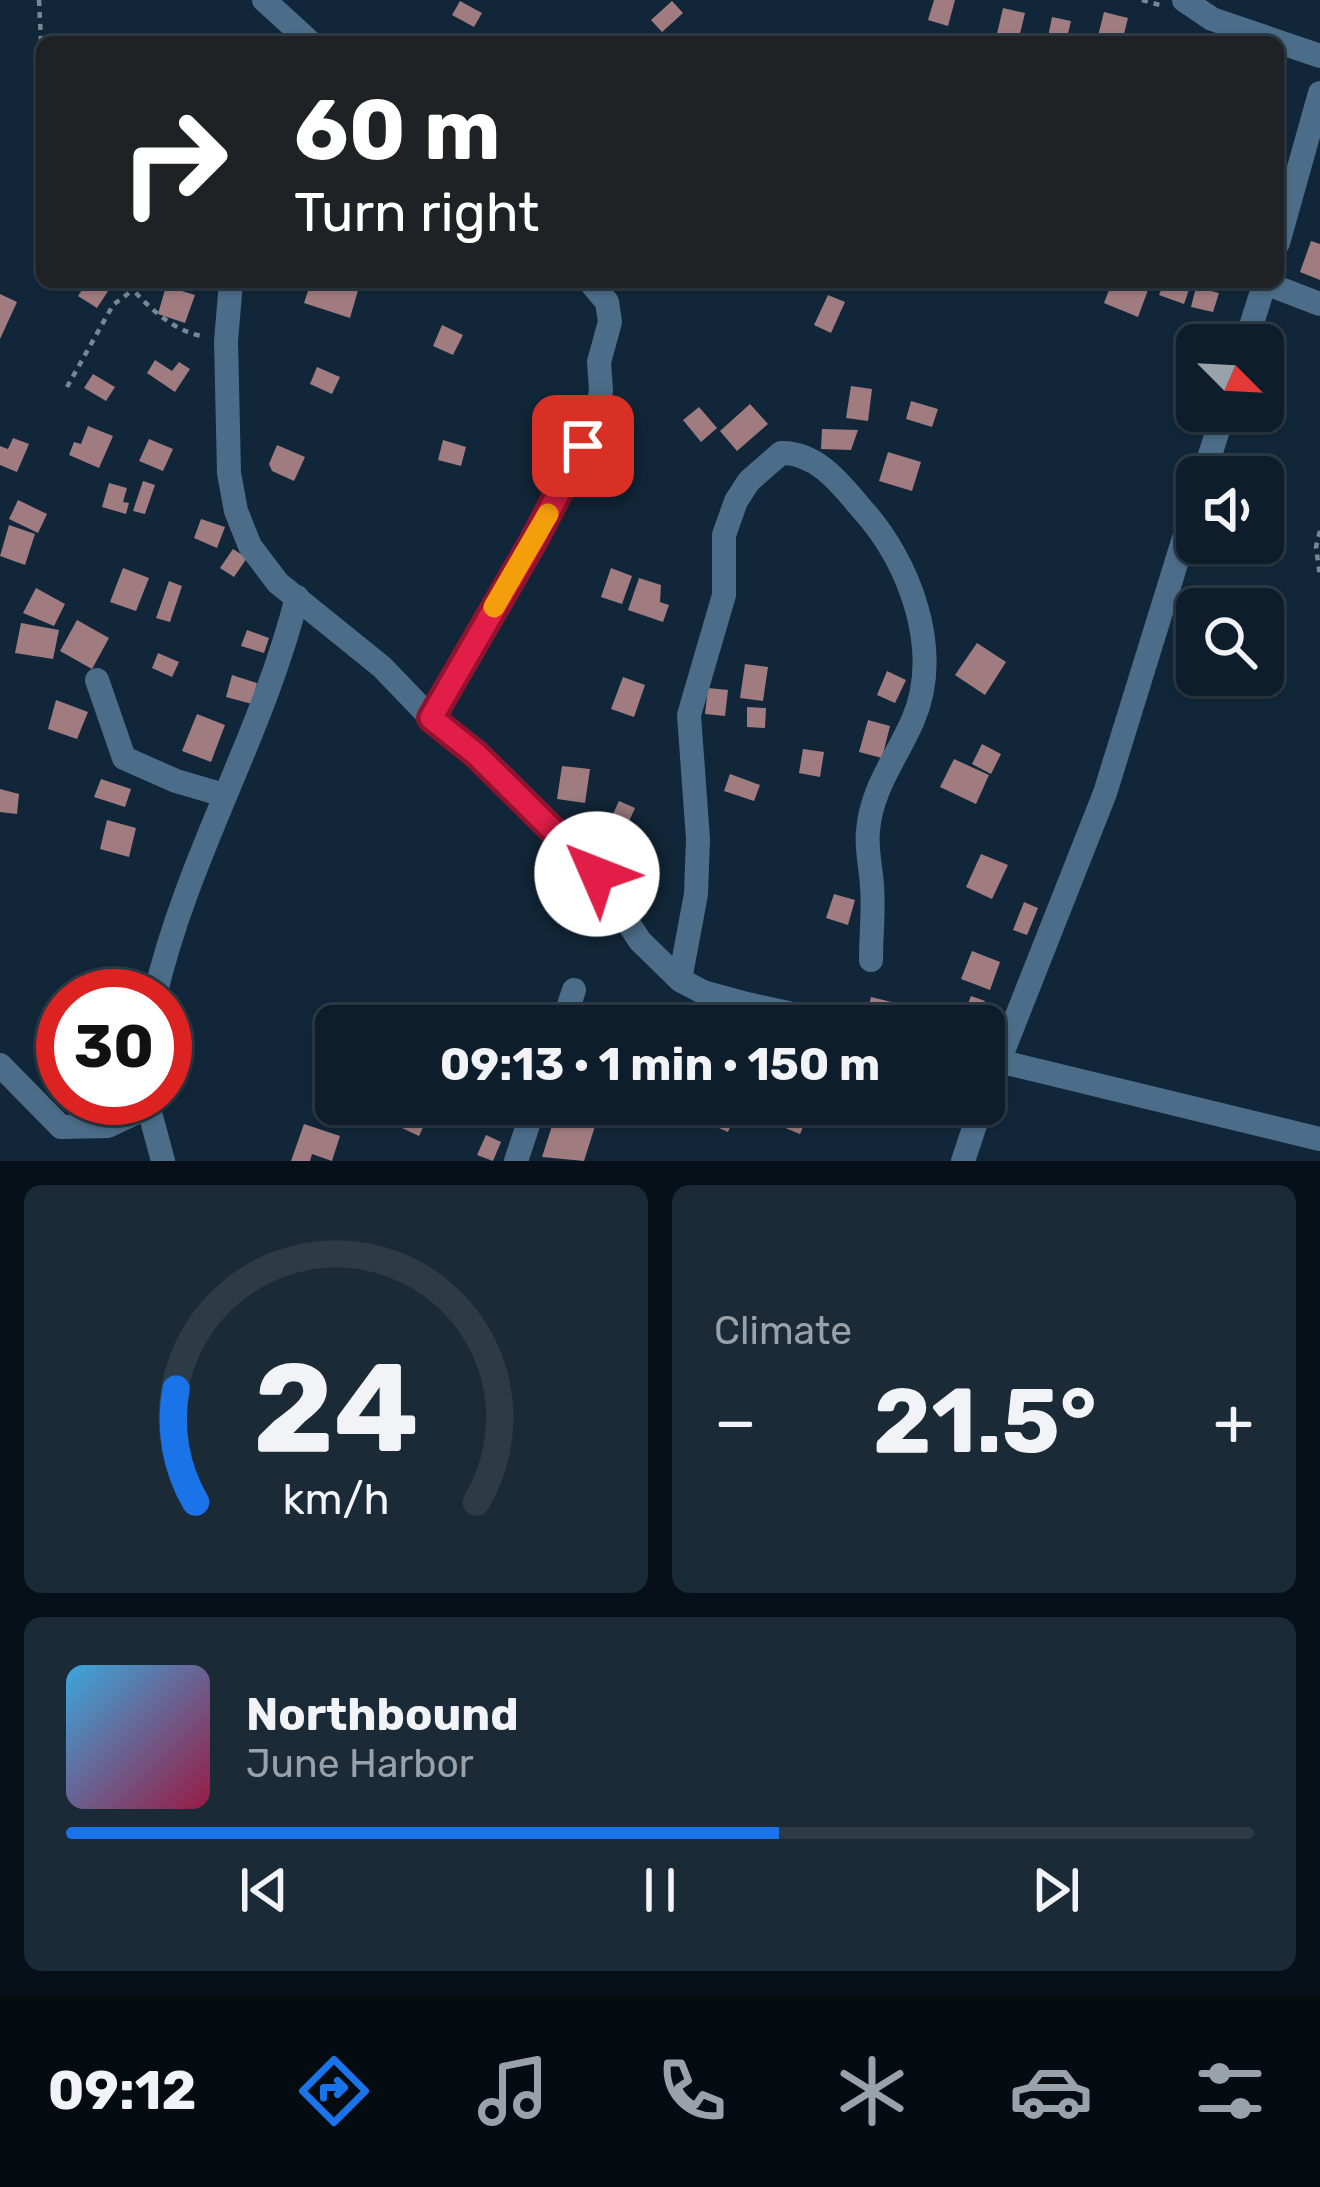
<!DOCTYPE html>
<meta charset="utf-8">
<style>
body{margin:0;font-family:Rubik,sans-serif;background:#1b2a37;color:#f1f3f6;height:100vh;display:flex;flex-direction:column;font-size:45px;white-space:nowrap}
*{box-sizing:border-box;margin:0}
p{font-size:39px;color:#9aa2a9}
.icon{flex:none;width:66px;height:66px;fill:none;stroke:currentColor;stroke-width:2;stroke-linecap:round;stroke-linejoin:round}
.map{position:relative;height:1161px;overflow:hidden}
.sheet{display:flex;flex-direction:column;gap:24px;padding:24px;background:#071018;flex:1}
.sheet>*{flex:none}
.top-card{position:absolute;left:36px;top:36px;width:1248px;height:252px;border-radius:18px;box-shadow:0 3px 9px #0004,0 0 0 3px #2d3b47;background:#202124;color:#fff;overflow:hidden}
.needle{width:78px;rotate:114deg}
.buttons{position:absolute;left:1176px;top:324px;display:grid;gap:24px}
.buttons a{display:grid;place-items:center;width:108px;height:108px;border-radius:18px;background:#0d1d2b;box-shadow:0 3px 9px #0004,0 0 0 3px #2d3b47;font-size:60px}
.speed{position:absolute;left:36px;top:969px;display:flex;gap:24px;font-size:60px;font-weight:700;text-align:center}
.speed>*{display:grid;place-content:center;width:156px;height:156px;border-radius:50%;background:#0d1d2b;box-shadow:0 3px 9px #0004,0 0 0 3px #2d3b47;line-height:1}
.speed .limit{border:18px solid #d22;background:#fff;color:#111}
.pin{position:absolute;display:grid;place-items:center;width:102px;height:102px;color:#fff;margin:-51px;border-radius:24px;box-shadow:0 6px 18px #0006}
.me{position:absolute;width:132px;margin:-66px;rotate:314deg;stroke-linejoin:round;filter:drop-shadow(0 0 9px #0008)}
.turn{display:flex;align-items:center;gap:42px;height:252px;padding:0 60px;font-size:54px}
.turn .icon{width:156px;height:156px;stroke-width:2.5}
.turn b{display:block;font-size:84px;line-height:102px}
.big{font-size:90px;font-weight:700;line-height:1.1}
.sheet .card{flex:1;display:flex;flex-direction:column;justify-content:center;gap:18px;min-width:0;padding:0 42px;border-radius:18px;background:#1b2a37}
.sheet .dial{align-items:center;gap:0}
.dial svg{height:312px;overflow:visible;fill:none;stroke:#2d3b47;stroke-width:7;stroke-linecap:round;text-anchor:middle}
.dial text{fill:#f1f3f6;stroke:none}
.song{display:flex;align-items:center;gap:36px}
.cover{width:144px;height:144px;border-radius:18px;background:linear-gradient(135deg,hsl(200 70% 55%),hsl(340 70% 35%))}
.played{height:12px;border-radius:6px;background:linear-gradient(90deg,#1a73e8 60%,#2d3b47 60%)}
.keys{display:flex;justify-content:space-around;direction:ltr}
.heat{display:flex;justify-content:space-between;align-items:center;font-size:66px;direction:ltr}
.sheet .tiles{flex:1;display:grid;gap:24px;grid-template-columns:1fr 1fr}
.card:last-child{grid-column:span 2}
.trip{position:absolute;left:315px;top:1005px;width:690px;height:120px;border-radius:18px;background:#0d1d2b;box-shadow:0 3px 9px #0004,0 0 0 3px #2d3b47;font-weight:700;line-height:120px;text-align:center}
.tabs{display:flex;height:192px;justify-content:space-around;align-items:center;background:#050c11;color:#9aa2a9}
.tabs .icon{width:84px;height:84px}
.tabs .on{color:#1a73e8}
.tabs b{font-size:54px;color:#f1f3f6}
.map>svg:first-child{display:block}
.building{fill:#a07c80}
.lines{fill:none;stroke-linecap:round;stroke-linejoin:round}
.path{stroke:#778897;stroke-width:4.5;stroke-dasharray:6 6;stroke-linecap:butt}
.minor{stroke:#4c6d89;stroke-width:24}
.route-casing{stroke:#92132f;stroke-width:30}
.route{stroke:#e11d48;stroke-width:21}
.slow{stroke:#f59e0b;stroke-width:21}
</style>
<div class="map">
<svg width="1320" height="1161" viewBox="0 0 1320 1161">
<rect width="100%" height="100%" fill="#112739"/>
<path class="building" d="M934 0H955L948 26 928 20Z
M460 1 482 13 474 27 452 15Z
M672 1 683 13 662 32 651 20Z
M1003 8 1025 13 1018 42 996 38Z
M1104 12 1128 18 1124 34 1118 33 1115 42 1097 40Z
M1052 17 1071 21 1066 42H1047Z
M1311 241 1320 244V280L1300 272Z
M87 282H114L97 308 78 296Z
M311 282H344L359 287 350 318 304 303Z
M1112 282H1151L1138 317 1104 303Z
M1164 282 1191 284 1184 304 1159 295Z
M166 286 195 295 185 323 158 314Z
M1196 287 1219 293 1213 312 1191 307Z
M0 294 17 302 0 339Z
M828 295 845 302 831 333 814 325Z
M442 325 463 335 453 355 433 346Z
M155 360 172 371 179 362 190 369 175 392 147 373Z
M317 367 340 377 332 394 310 384Z
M93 374 115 387 106 401 84 388Z
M851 386 872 389 868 421 846 418Z
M911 401 938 409 932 427 906 419Z
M750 404 768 424 737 451 720 431Z
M699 407 717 428 701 442 683 420Z
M88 426 113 436 99 468 69 455 74 442 81 444Z
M822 429 858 430 851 450 821 449Z
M13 438 29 444 17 472 0 465V446L8 449Z
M149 439 173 449 163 471 139 461Z
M443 440 466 447 461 466 438 460Z
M277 445 305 457 294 481 272 471 269 464Z
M888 452 921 462 912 491 879 481Z
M143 481 155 485 145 514 133 511Z
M109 483 127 488 123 502 129 503 126 514 102 507Z
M18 500 47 514 38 533 9 519Z
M201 519 225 527 217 548 194 538Z
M9 525 35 534 25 565 0 556Z
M233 549 247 558 234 577 220 568Z
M123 568 149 578 136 611 110 602Z
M611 568 632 576 622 604 601 597Z
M639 578 661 585 660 602 669 605 663 622 628 610Z
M169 581 182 586 170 622 156 618Z
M36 588 65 604 54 626 23 613Z
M77 620 109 638 92 669 60 651Z
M21 623 59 630 53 659 15 653Z
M247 630 269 638 264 653 241 646Z
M977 643 1006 662 985 695 955 675Z
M158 653 179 662 172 677 152 668Z
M745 664 768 667 763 701 740 698Z
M887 671 906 680 895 703 877 695Z
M232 675 257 683 252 704 226 697Z
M623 677 645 685 634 717 611 709Z
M708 688 728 690 725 716 705 714Z
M56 700 88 712 77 739 48 729Z
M747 707 766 708 765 728 747 727Z
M197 714 225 725 211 762 182 751Z
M868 720 890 726 882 758 859 752Z
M982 744 1001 754 991 774 972 764Z
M803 749 824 752 820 777 799 773Z
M954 759 989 775 976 804 940 787Z
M562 766 590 769 585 803 557 799Z
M730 774 760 785 754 801 724 791Z
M101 779 131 789 125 807 94 797Z
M0 789 19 794 17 814 0 812Z
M619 801 635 808 622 837 606 829Z
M107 820 136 828 129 857 100 849Z
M981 854 1008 865 992 899 966 887Z
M834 894 855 900 848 925 826 918Z
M1024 902 1038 908 1027 935 1013 930Z
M972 951 1000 962 990 990 961 979Z
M971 996 985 1001 975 1026 961 1021Z
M871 997 904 1005 899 1025 866 1017Z
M381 1104H420L417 1111 428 1117 419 1136 385 1120 390 1109Z
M559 1104H602L584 1161 542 1157Z
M770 1104H813L800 1134 763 1119Z
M838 1104H855L851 1128 835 1125Z
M710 1108 734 1118 728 1132 705 1122Z
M304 1124 340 1136 332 1161 312 1154 310 1161H291Z
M486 1135 501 1142 493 1161 477 1155Z"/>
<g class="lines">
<path class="path" d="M39 0 42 62
M1142 0 1160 5
M132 282 133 290C152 310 174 331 202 336
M67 387 113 305 133 290
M1320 531 1316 547 1320 576"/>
<path class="minor" d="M264 0 310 42
M1184 0 1212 19 1320 56
M1278 243 1320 93
M231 282 226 341 229 473 236 511 250 546 278 583 382 667 431 718 476 754 597 875 640 941 680 980 703 992 747 1004 848 1026
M1265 283 1320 304
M1245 345 1265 282
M1203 477 1224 411
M97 680 124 758 176 781 224 795
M431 718 534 540 597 415 601 390 599 362 610 322 607 302 590 282
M680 980 696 894 698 839 689 715 724 595V535L736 501 749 481 781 453C816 452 840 483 861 508 910 562 943 650 913 720 897 757 871 789 868 831 866 849 871 868 872 886 874 910 871 935 871 960
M155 996C187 857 263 734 297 597
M562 1026 574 990
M986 1058 1320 1139
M0 1065 61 1127 108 1126 148 1107
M146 1098 163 1161
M984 1099 1105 793 1197 496
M516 1161 535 1104
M963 1161 982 1104"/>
</g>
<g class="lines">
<defs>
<path id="route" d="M583 446 534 540 431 718 476 754 597 874"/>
</defs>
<use href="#route" class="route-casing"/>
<use href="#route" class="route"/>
<path class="slow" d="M494 607 548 514"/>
</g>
</svg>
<div class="buttons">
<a><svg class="needle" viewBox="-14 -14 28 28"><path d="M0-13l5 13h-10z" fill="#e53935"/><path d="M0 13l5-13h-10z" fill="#9aa2a9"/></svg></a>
<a><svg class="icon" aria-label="sound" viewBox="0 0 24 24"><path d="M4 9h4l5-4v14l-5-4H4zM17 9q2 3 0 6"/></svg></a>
<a><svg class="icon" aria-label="search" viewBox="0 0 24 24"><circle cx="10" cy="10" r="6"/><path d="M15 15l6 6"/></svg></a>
</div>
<div class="speed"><div class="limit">30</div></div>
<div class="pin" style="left:583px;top:446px;background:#d93025"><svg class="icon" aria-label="arrive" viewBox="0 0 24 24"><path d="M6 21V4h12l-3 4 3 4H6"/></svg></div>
<svg class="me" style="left:597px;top:874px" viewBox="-20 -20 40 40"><circle r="19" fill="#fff"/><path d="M0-13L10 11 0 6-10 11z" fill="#e11d48"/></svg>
<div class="trip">09:13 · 1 min · 150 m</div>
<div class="top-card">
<div class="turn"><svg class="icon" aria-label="right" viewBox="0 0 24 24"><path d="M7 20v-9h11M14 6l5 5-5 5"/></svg><div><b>60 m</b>Turn right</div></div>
</div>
</div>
<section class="sheet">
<div class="tiles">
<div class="card dial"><svg viewBox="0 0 100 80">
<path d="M14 69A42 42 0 1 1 86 69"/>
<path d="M14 69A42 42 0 0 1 9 40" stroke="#1a73e8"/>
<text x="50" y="56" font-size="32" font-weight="700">24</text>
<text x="50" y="72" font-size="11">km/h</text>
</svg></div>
<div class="card"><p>Climate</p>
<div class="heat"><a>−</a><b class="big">21.5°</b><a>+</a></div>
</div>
<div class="card">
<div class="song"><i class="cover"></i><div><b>Northbound</b><p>June Harbor</p></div></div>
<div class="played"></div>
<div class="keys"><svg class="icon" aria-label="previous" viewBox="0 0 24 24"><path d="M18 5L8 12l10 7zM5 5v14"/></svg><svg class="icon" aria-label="pause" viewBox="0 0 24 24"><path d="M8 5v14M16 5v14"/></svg><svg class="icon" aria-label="next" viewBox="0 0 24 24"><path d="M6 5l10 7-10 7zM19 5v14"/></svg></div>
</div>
</div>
</section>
<nav class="tabs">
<b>09:12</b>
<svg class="icon on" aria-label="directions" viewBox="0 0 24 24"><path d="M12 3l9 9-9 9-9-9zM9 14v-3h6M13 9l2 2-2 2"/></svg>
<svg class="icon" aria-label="music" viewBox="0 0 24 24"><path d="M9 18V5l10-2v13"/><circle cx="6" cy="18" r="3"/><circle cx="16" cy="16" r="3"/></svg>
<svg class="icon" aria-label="phone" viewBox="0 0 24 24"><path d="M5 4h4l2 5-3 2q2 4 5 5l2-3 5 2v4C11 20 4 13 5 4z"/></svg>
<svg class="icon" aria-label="climate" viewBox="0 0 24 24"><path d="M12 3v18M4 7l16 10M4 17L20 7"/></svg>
<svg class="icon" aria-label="car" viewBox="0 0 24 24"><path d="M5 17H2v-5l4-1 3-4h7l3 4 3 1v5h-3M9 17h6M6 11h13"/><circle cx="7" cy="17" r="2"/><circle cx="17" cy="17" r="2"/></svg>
<svg class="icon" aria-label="filters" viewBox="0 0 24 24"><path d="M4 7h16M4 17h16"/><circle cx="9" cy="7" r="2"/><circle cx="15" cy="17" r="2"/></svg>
</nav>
